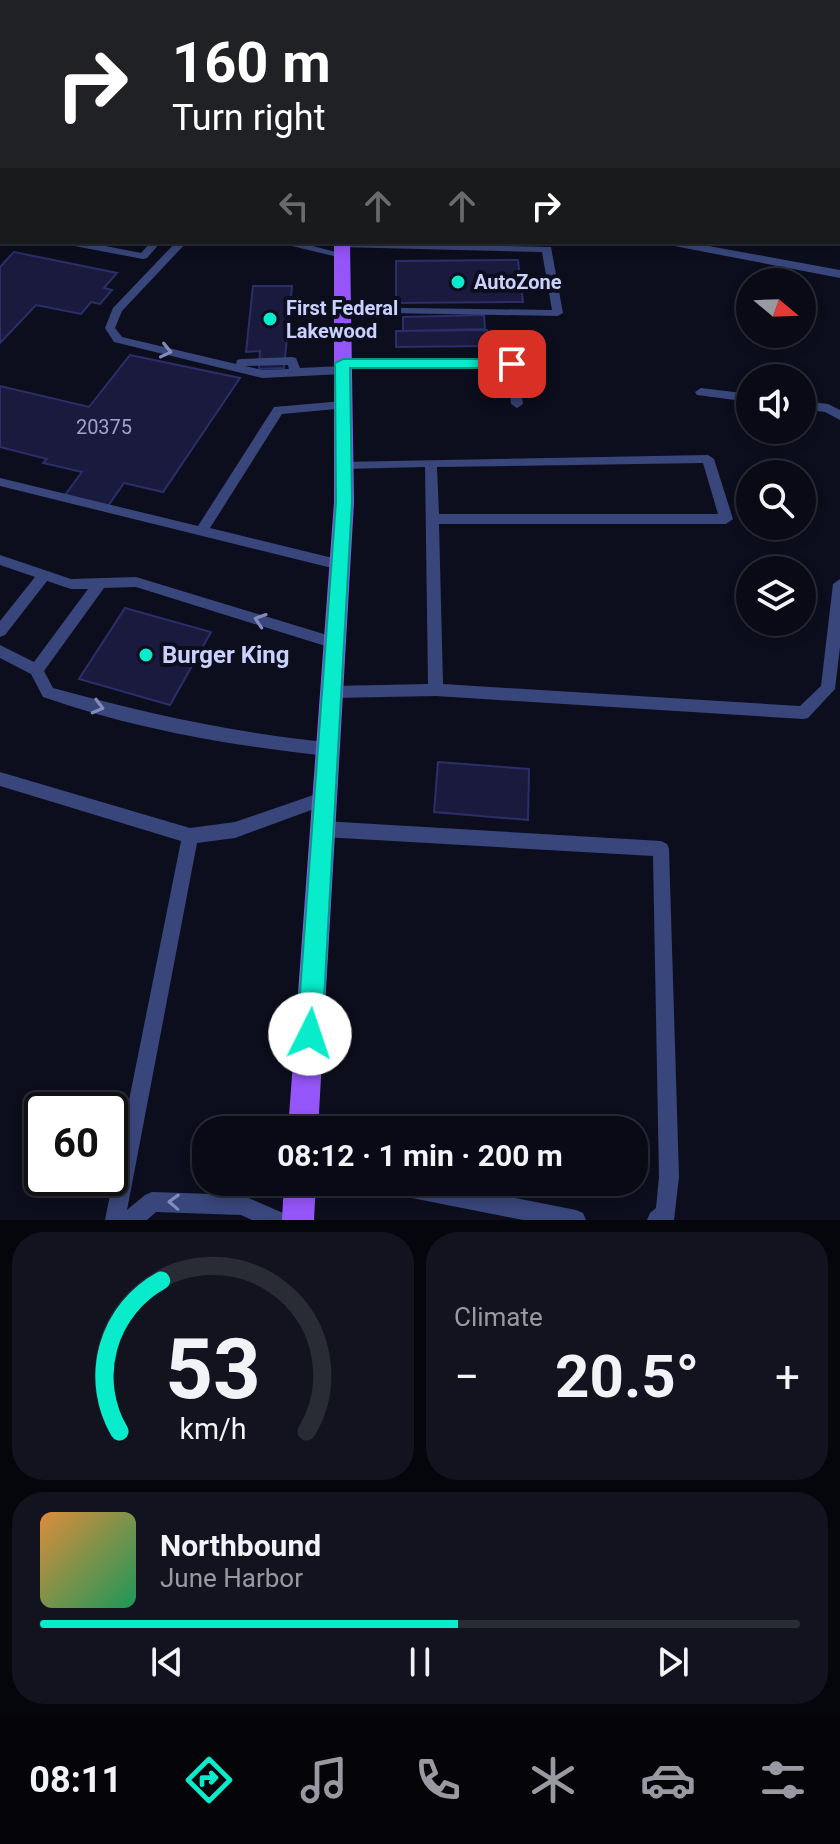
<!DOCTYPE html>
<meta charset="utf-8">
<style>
body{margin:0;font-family:Roboto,sans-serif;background:#12131f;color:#f1f3f6;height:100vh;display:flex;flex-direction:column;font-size:30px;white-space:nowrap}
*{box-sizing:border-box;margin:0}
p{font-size:26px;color:#999aa1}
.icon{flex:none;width:44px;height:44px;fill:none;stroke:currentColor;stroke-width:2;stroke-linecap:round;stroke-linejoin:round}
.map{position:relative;height:1220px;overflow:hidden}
.panel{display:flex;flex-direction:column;gap:12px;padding:12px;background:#05060c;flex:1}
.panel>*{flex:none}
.guide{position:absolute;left:0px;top:0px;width:840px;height:244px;box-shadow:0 4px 12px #0003,0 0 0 2px #292b35;background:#202124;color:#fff;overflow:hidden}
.needle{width:52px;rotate:109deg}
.fabs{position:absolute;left:736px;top:268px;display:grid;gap:16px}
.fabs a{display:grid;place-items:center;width:80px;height:80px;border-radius:50%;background:#090a16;box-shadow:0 4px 12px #0003,0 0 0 2px #292b35;font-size:40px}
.speed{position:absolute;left:24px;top:1092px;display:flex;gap:16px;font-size:40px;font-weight:700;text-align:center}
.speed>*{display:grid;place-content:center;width:104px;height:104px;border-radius:50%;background:#090a16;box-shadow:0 4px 12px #0003,0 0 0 2px #292b35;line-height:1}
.speed .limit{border:4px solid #111;border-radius:12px;background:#fff;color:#111}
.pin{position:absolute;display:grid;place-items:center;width:68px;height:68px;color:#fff;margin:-34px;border-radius:16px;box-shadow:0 4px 12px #0006}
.me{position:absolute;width:88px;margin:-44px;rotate:4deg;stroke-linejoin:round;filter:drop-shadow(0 0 6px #0008)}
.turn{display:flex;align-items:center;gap:28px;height:168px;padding:0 40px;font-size:36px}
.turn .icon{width:104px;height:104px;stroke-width:2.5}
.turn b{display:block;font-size:56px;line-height:68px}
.lanes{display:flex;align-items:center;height:76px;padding:0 40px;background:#0003;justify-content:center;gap:40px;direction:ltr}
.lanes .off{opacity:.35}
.big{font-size:60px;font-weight:700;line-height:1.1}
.panel .widget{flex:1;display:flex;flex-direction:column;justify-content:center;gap:12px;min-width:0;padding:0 28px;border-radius:32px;background:#12131f}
.panel .dial{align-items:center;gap:0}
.dial svg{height:208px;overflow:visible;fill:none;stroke:#292b35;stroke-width:7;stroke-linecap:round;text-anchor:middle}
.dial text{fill:#f1f3f6;stroke:none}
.song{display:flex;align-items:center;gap:24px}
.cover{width:96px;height:96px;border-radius:12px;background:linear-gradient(135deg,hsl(30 70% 55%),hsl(150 70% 35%))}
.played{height:8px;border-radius:4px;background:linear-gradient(90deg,#08eccc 55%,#292b35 55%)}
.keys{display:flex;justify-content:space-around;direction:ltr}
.heat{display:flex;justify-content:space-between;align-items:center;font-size:44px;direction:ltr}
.panel .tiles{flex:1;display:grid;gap:12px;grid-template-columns:1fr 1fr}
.widget:last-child{grid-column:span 2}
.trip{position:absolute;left:192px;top:1116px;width:456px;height:80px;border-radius:32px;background:#090a16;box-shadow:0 4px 12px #0003,0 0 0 2px #292b35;font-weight:700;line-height:80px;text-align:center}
.dock{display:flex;height:128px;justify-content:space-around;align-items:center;background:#040409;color:#999aa1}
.dock .icon{width:56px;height:56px}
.dock .selected{color:#08eccc}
.dock b{font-size:36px;color:#f1f3f6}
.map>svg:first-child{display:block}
.building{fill:#191a3e;stroke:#2c2e69;stroke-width:2}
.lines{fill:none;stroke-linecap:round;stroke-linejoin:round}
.service{fill:#39467b;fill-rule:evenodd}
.minor{fill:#39467b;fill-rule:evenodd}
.primary{fill:#9555f9;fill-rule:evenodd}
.oneway{stroke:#828cbc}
.route{fill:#08eccc;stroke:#059985;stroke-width:2}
.poi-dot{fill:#08eccc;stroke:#0c0e1d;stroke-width:3}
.labels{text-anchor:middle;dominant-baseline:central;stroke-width:8;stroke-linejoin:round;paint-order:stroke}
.far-poi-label{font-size:20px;font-weight:bold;fill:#cad1fd;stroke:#0c0e1d;text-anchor:start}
.number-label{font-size:20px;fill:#9ea3cd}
.poi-label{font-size:24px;font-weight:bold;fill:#cad1fd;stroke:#0c0e1d;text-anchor:start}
</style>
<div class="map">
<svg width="840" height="1220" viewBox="0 0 840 1220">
<rect width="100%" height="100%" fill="#0c0e1d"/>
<path class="building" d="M377 0H459L457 2Z
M14 252 117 273 104 288 112 290 100 304 91 302 81 314 36 305 0 343V267Z
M518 260 523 302 396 303V261Z
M253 286H292L284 368 259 369 260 351 246 352Z
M484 315 485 329 403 331V317Z
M487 330 489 346 396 347V331Z
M130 355 240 378 163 492 124 483 108 506 65 495 82 472 43 463 47 459 0 447V386L89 407Z
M125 608 211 632 170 705 79 679Z
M438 762 529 769 528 820 434 812Z"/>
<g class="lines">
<path class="service" d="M0 35H2V39H0Z
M2 118V125L0 126V119Z
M0 157H2V163H0Z
M0 226H2V232H0Z
M64 242H85L141 253 151 242H161L147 258 143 259 69 245Z
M176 242H187L122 311 115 328 122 337 236 364 237 360 241 359 292 357 296 358 300 368 342 366 337 363 343 359 512 360 518 364 523 404 517 408 511 404 507 368 344 367 349 370 343 374 262 378 114 342 105 328 113 308ZM288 365 289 369 262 370 245 366Z
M342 242 551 247 563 313 558 316 338 312 337 310 342 307 552 310 542 252 338 247 337 245Z
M701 388 750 394V402L697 395 695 392Z
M343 401 347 402V408L282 414 210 528 345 561 347 565 340 570 0 486V478L198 526 274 407Z
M802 401 828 404 840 410V420L825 412 802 409Z
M708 455 714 459 733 519 726 524H439L443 684 800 706 821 686 833 584 840 579V647L835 689 808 718 803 719 436 696 332 698 327 696 325 692 327 688 332 686 428 684 425 467 344 469 340 468 338 465 340 462ZM703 463 718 514H439L437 467Z
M0 555 71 579 136 577 340 639 342 643 340 647 335 649 136 587 104 588 44 671 53 688C144 713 234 733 328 742L333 744 336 749 333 754 328 756C232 746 134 729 43 697L31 674 0 658V645L34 662 88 589H71L47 581 5 635 0 637V621L35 577 0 565Z
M0 772 190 828 235 822 325 791 331 793 333 798 331 803 325 805 235 838 197 843 127 1210 145 1195 152 1192 242 1195 283 1213 286 1220H252L241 1215 156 1212 147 1220H105L181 841 0 786Z
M323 821 661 841 667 844 669 849 679 1177 674 1220H647L650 1213 656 1208 659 1177 653 856 323 837 317 834 315 829 317 824Z
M290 1182H434L576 1210 583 1213 586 1220H523L397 1195 300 1193 293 1190Z"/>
<path class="minor" d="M500 0H513L515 2H502Z
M838 54H840V60H838Z
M0 180H2V186H0Z
M275 242H297L348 255 342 258Z
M663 242H687L840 270V278L669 245Z"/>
<path class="primary" d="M332 0H344V2H332Z
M334 242H350L354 502 318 1130H288L334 502Z
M284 1182H316L314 1220H282Z"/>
</g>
<defs><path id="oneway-chevron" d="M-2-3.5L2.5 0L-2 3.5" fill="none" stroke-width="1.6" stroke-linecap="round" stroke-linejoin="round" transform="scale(2)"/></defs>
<g class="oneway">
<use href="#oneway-chevron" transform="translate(166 351) rotate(13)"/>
<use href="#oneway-chevron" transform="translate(260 620) rotate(-162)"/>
<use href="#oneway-chevron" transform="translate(98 707) rotate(15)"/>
<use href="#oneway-chevron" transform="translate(174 1202) rotate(-178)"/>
</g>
<path class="route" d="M343 359H512L519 364 512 368H350L352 502 322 1034 318 1043 310 1047 301 1043 297 1034 336 502 335 363Z"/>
<g class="poi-dot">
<circle cx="458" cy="282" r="8"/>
<circle cx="270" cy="319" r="8"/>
<circle cx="146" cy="655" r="8"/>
</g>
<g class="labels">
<g class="far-poi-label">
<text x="474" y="282">AutoZone</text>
<text x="286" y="308">First Federal<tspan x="286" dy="23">Lakewood</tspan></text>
</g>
<g class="number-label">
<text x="104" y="427">20375</text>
</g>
<g class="poi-label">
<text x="162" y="655">Burger King</text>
</g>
</g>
</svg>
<div class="fabs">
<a><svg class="needle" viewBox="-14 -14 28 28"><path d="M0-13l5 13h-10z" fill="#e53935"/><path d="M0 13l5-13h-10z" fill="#999aa1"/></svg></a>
<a><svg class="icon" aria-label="sound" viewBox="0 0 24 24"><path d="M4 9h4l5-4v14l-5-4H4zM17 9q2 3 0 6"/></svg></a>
<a><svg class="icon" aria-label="search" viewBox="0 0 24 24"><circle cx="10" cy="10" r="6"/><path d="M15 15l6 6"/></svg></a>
<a><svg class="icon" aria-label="layers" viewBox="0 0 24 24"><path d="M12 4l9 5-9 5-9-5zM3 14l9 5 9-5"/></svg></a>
</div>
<div class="speed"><div class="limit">60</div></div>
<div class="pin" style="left:512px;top:364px;background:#d93025"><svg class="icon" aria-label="arrive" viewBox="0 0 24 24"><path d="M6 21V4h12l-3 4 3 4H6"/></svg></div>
<svg class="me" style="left:310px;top:1034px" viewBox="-20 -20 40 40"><circle r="19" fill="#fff"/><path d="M0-13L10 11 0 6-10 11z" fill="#08eccc"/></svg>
<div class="trip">08:12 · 1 min · 200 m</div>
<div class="guide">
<div class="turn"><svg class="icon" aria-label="right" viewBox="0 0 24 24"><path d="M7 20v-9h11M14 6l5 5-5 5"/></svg><div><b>160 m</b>Turn right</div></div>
<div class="lanes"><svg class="icon off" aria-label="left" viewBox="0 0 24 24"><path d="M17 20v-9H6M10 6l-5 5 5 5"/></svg><svg class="icon off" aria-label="ahead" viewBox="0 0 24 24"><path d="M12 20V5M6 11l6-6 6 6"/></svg><svg class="icon off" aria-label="ahead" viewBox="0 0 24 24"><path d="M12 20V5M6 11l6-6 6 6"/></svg><svg class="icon" aria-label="right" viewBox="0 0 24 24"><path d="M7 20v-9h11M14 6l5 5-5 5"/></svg></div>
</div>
</div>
<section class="panel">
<div class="tiles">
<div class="widget dial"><svg viewBox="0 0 100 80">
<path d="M14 69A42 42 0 1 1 86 69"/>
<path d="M14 69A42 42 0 0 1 30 11" stroke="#08eccc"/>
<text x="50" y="56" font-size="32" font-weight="700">53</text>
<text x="50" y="72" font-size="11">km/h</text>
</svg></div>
<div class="widget"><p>Climate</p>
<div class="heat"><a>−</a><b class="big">20.5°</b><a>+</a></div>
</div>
<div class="widget">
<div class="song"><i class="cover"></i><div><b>Northbound</b><p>June Harbor</p></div></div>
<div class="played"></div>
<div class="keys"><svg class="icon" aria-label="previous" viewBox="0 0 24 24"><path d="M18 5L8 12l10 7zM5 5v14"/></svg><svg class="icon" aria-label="pause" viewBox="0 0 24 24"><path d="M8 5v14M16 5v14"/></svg><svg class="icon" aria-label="next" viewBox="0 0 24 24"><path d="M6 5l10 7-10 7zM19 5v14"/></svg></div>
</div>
</div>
</section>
<nav class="dock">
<b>08:11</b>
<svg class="icon selected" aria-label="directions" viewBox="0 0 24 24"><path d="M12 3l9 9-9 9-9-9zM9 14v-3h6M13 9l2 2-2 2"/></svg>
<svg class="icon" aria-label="music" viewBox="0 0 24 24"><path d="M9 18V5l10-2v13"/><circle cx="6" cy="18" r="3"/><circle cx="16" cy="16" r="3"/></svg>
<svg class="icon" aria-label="phone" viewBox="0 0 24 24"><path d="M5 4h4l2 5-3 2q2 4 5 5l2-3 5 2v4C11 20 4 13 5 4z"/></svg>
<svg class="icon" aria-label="climate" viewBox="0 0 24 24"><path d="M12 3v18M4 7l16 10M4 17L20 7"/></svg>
<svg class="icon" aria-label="car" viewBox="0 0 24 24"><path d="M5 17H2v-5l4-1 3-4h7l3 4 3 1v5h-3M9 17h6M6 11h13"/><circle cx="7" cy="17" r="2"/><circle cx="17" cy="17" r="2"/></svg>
<svg class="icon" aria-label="filters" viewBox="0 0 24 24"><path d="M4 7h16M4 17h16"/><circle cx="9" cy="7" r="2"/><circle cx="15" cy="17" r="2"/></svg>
</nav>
